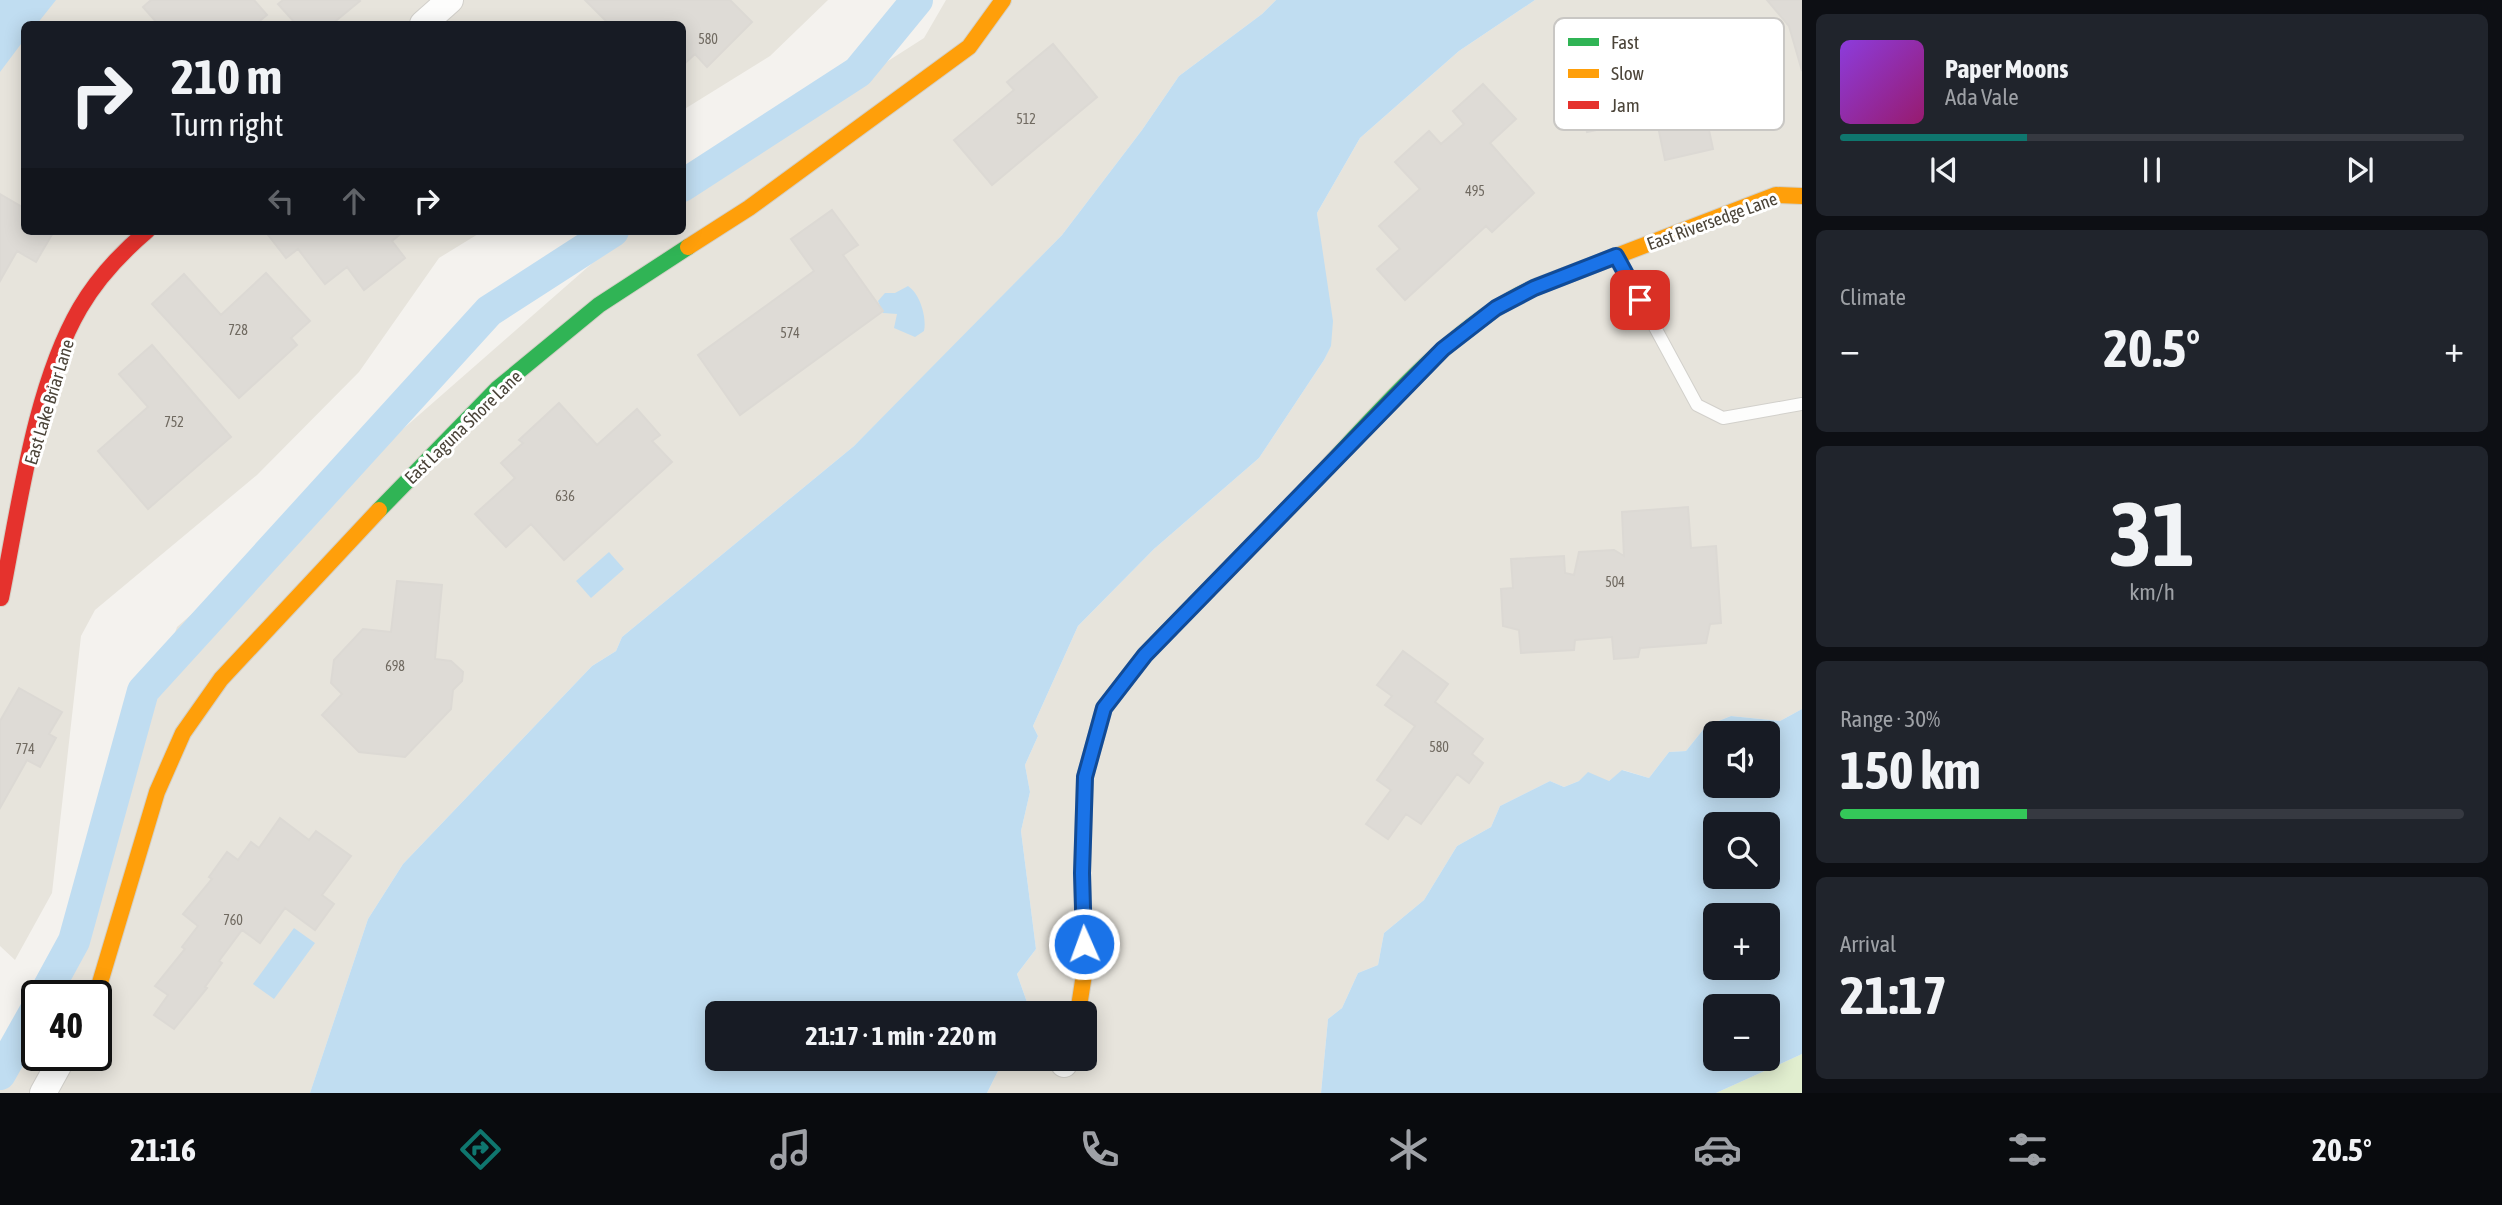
<!DOCTYPE html>
<meta charset="utf-8">
<style>
body{margin:0;font-family:"Asap Condensed",sans-serif;background:#20242c;color:#f1f3f6;height:100vh;display:flex;flex-direction:column;font-size:26px;white-space:nowrap}
*{box-sizing:border-box;margin:0}
p{font-size:23px;color:#9ea1a6}
.icon{flex:none;width:38px;height:38px;fill:none;stroke:currentColor;stroke-width:2;stroke-linecap:round;stroke-linejoin:round}
.map{position:relative;flex:1;overflow:hidden}
.panel{display:flex;flex-direction:column;gap:14px;padding:14px;background:#0d0f14;width:700px}
.panel>*{flex:none}
.banner{position:absolute;left:21px;top:21px;width:665px;height:214px;border-radius:10px;box-shadow:0 4px 18px #0003;background:#171b24;color:#f1f3f6;overflow:hidden}
.fabs{position:absolute;left:1703px;top:721px;display:grid;gap:14px}
.fabs a{display:grid;place-items:center;width:77px;height:77px;border-radius:10px;background:#171b24;box-shadow:0 4px 18px #0003;font-size:35px}
.speed{position:absolute;left:21px;top:980px;display:flex;gap:14px;font-size:35px;font-weight:700;text-align:center}
.speed>*{display:grid;place-content:center;width:91px;height:91px;border-radius:50%;background:#171b24;box-shadow:0 4px 18px #0003;line-height:1}
.speed .limit{border:4px solid #111;border-radius:10px;background:#fff;color:#111}
.pin{position:absolute;display:grid;place-items:center;width:60px;height:60px;color:#fff;margin:-30px;border-radius:14px;box-shadow:0 4px 10px #0006}
.me{position:absolute;width:77px;margin:-38px;rotate:358deg;stroke-linejoin:round;filter:drop-shadow(0 0 5px #0008)}
.turn{display:flex;align-items:center;gap:24px;height:147px;padding:0 35px;font-size:32px}
.turn .icon{width:91px;height:91px;stroke-width:2.5}
.turn b{display:block;font-size:49px;line-height:60px}
.lanes{display:flex;align-items:center;height:66px;padding:0 35px;background:#0003;justify-content:center;gap:35px;direction:ltr}
.lanes .off{opacity:.35}
.big{font-size:52px;font-weight:700;line-height:1.1}
.panel .widget{flex:1;display:flex;flex-direction:column;justify-content:center;gap:10px;min-width:0;padding:0 24px;border-radius:10px;background:#20242c}
.panel .dial{align-items:center;gap:0}
.dial b{font-size:91px;line-height:1}
.song{display:flex;align-items:center;gap:21px}
.cover{width:84px;height:84px;border-radius:10px;background:linear-gradient(135deg,hsl(270 70% 55%),hsl(320 70% 35%))}
.played{height:7px;border-radius:4px;background:linear-gradient(90deg,#0f766e 30%,#363941 30%)}
.keys{display:flex;justify-content:space-around;direction:ltr}
.heat{display:flex;justify-content:space-between;align-items:center;font-size:38px;direction:ltr}
.charge{height:10px;border-radius:5px;background:linear-gradient(90deg,#34c759 30%,#363941 0)}
.trip{position:absolute;left:705px;top:1001px;width:392px;height:70px;border-radius:10px;background:#171b24;box-shadow:0 4px 18px #0003;font-weight:700;line-height:70px;text-align:center}
.tab-bar{display:flex;height:112px;justify-content:space-around;align-items:center;background:#090b0e;color:#9ea1a6}
.tab-bar .icon{width:49px;height:49px}
.tab-bar .current{color:#0f766e}
.tab-bar b{font-size:32px;color:#f1f3f6}
main{display:flex;flex:1;min-height:0}
.map>svg:first-child{display:block}
.residential{fill:#e7e4dc}
.green{fill:#e1eecf}
.water{fill:#c0ddf1;fill-rule:evenodd}
.lines{fill:none;stroke-linecap:round;stroke-linejoin:round}
.canal{stroke:#c0ddf1;stroke-width:32}
.building{fill:#dedbd6;stroke:#dcd9d4;stroke-width:2}
.lane-casing{stroke:#d2d0cb;stroke-width:14}
.street-casing{stroke:#d2d0cb;stroke-width:28}
.fast-casing{stroke:#d3cfc5;stroke-width:18}
.slow-casing{stroke:#d3cfc5;stroke-width:18}
.jam-casing{stroke:#d3cfc5;stroke-width:18}
.lane{stroke:#fdfdfc;stroke-width:12}
.street{stroke:#fdfdfc;stroke-width:26}
.fast{stroke:#30b455;stroke-width:16}
.slow{stroke:#ff9f0a;stroke-width:16}
.jam{stroke:#e5322d;stroke-width:16}
.route-casing{stroke:#114b97;stroke-width:18}
.route{stroke:#1a73e8;stroke-width:12}
.labels{text-anchor:middle;dominant-baseline:central;stroke-width:6;stroke-linejoin:round;paint-order:stroke}
.number-label{font-size:14px;fill:#706a61}
.street-label{font-size:18px;fill:#4b4439;stroke:#fff}
.key{fill:#fff;stroke:#c9c7c4;stroke-width:2}
.key-label{font-size:19px;fill:#4b4439}
</style>
<main>
<div class="map">
<svg width="1802" height="1093" viewBox="0 0 1802 1093">
<rect width="100%" height="100%" fill="#f4f2ee"/>
<path class="residential" d="M0 0H828L770 56 683 110 682 24H24V231H483L439 258 359 372 257 475 95 610 81 636 52 893 15 960 0 946Z
M946 0H1276L1262 14 1179 76 1142 130 1062 235 918 383 854 446 622 637 616 651 592 666 403 864 368 919 310 1093H0V1084L37 1018V1055H96V996H49L177 627 629 231H682L683 192 924 38Z
M1535 0H1802V709L1780 721 1731 716 1706 726 1686 751 1669 752 1649 778 1623 770 1609 781H1579L1564 787 1550 781 1500 806 1491 827 1457 846 1424 900 1384 933 1378 965 1358 973 1342 1008 1328 1019 1321 1093H987L1004 1059H1085V1013H1024L1028 1005 1017 974 1036 949 1021 831 1030 792 1025 765 1038 736 1033 726 1078 626 1154 549 1259 458 1324 360 1331 345 1317 213 1360 138 1459 51Z"/>
<path class="green" d="M1802 1054V1093H1716Z"/>
<path class="water" d="M0 0H56L37 24H24V40L0 72Z
M1276 0H1535L1459 51 1360 138 1317 213 1333 321 1331 346 1324 360 1259 458 1154 549 1078 626 1033 726 1038 736 1025 765 1030 792 1021 831 1036 949 1017 974 1028 1005 1024 1013H718V1059H1004L987 1093H310L368 919 403 864 592 666 616 651 622 637 854 446 1062 235 1142 130 1179 76 1262 14Z
M908 286C920 294 927 317 924 331L915 337 894 328 897 314 883 313 878 301 885 293H895Z
M609 552 624 569 591 598 576 581Z
M1802 709V1054L1716 1093H1321L1328 1019 1342 1008 1358 973 1378 965 1384 933 1424 900 1457 846 1491 827 1500 806 1550 781 1564 787 1579 781 1588 772 1609 781 1622 770 1649 778 1669 752 1686 751 1706 726 1731 716 1780 721ZM1768 733V786H1715V733ZM1768 824V877H1715V824ZM1768 915V968H1715V915ZM1768 1006V1059H1715V1006Z
M294 928 315 943 274 999 253 984Z"/>
<g class="lines">
<path class="canal" d="M682 186 858 72 917 0
M44 996 74 941 143 691 489 311 613 231
M0 1074 37 1008"/>
</g>
<path class="building" d="M151 0H254L267 15 256 24H158L143 7Z
M283 0H359L360 1 332 24H296L278 4Z
M585 0H730L752 22 707 67 695 54 682 66V24H609Z
M1767 0H1802V71L1789 26Z
M1656 26 1662 56 1692 50 1713 149 1665 160 1656 117 1587 132 1569 44Z
M1053 44 1097 97 992 185 954 140 1014 90 1007 82Z
M1483 84 1516 119 1490 143 1534 193 1492 232 1486 226 1405 300 1377 269 1400 249 1379 226 1420 189 1395 162 1429 131 1441 144 1464 124 1453 111Z
M0 194 24 208V231H54L36 262 17 251 0 281Z
M832 210 858 245 843 255 883 311 740 415 698 355 814 271 791 239Z
M265 231H404L392 241 405 258 364 290 347 267 325 284 298 249 286 258Z
M266 273 310 321 291 338 297 345 239 398 152 304 184 274 221 315Z
M152 345 231 437 148 509 98 451 148 407 119 374Z
M559 403 597 445 637 409 660 435 652 441 672 462 564 560 531 524 506 547 475 514 515 478 501 463 523 443 519 440Z
M1688 507 1691 548 1716 546 1721 623 1710 624 1706 643 1640 648 1638 657 1614 659 1612 637 1575 640 1574 650 1521 653 1519 630 1503 626 1501 589 1513 588 1511 559 1564 556 1565 573 1574 575 1579 552 1614 550 1624 556 1622 512Z
M397 581 442 585 435 659 451 661 463 672 462 681 453 690 451 709 405 757 359 752 322 715 342 694 331 683 334 660 363 629 391 632Z
M1403 651 1448 684 1435 702 1483 739 1472 754 1483 763 1469 783 1457 774 1421 824 1406 814 1388 839 1366 824 1391 790 1377 780 1415 726 1385 705 1392 696 1377 685Z
M19 688 62 712 49 734 56 738 40 767 27 760 0 808V721Z
M280 818 309 840 316 831 351 856 322 895 334 904 315 930 285 908 260 943 242 930 219 961 222 963 205 987 207 988 174 1029 154 1015 168 995 155 986 185 949 182 947 198 926 183 914 212 879 209 877 227 852 238 860 251 842 259 848Z"/>
<g class="lines">
<defs>
<path id="lane" d="M1618 259 1697 405 1723 418 1802 404"/>
<path id="street" d="M423 24 450 0
M1064 1064 1066 1059
M43 1093 64 1055"/>
<path id="fast" d="M1300 496C1365 429 1452 321 1538 286
M379 510 497 389 599 305 688 247"/>
<path id="slow" d="M688 247 749 208 969 47 1003 0
M1538 286 1776 195 1802 196
M96 996 157 792 183 733 221 679 379 510
M1078 1013 1085 968 1082 873 1085 777 1104 708 1145 655 1300 496"/>
<path id="jam" d="M1 598C19 509 34 387 80 308 97 279 121 253 147 231"/>
</defs>
<use href="#lane" class="lane-casing"/>
<use href="#street" class="street-casing"/>
<use href="#fast" class="fast-casing"/>
<use href="#slow" class="slow-casing"/>
<use href="#jam" class="jam-casing"/>
<use href="#lane" class="lane"/>
<use href="#street" class="street"/>
<use href="#fast" class="fast"/>
<use href="#slow" class="slow"/>
<use href="#jam" class="jam"/>
</g>
<g class="lines">
<defs>
<path id="route" d="M1084 944 1082 873 1085 777 1104 708 1145 655 1443 349 1496 308 1534 288 1616 256 1640 300"/>
</defs>
<use href="#route" class="route-casing"/>
<use href="#route" class="route"/>
</g>
<g class="labels">
<g class="number-label">
<text x="708" y="39">580</text>
<text x="1026" y="119">512</text>
<text x="1475" y="191">495</text>
<text x="238" y="330">728</text>
<text x="790" y="333">574</text>
<text x="174" y="422">752</text>
<text x="565" y="496">636</text>
<text x="1615" y="582">504</text>
<text x="395" y="666">698</text>
<text x="1439" y="747">580</text>
<text x="25" y="749">774</text>
<text x="233" y="920">760</text>
</g>
<g class="street-label">
<text transform="translate(1712 221) rotate(-20)">East Riversedge Lane</text>
<text transform="translate(49 402) rotate(-73)">East Lake Briar Lane</text>
<text transform="translate(463 427) rotate(-44)">East Laguna Shore Lane</text>
</g>
</g>
<rect x="1554" y="18" width="230" height="112" rx="10" class="key"/>
<rect x="1568" y="38" width="31" height="8" fill="#30b455"/>
<rect x="1568" y="69" width="31" height="9" fill="#ff9f0a"/>
<rect x="1568" y="101" width="31" height="8" fill="#e5322d"/>
<g class="key-label">
<text x="1611" y="49">Fast</text>
<text x="1611" y="80">Slow</text>
<text x="1611" y="112">Jam</text>
</g>
</svg>
<div class="fabs">
<a><svg class="icon" aria-label="sound" viewBox="0 0 24 24"><path d="M4 9h4l5-4v14l-5-4H4zM17 9q2 3 0 6"/></svg></a>
<a><svg class="icon" aria-label="search" viewBox="0 0 24 24"><circle cx="10" cy="10" r="6"/><path d="M15 15l6 6"/></svg></a>
<a>+</a>
<a>−</a>
</div>
<div class="speed"><div class="limit">40</div></div>
<div class="pin" style="left:1640px;top:300px;background:#d93025"><svg class="icon" aria-label="arrive" viewBox="0 0 24 24"><path d="M6 21V4h12l-3 4 3 4H6"/></svg></div>
<svg class="me" style="left:1084px;top:944px" viewBox="-20 -20 40 40"><circle r="17" fill="#1a73e8" stroke="#fff" stroke-width="3"/><path d="M0-11L8 9 0 5-8 9z" fill="#fff"/></svg>
<div class="trip">21:17 · 1 min · 220 m</div>
<div class="banner">
<div class="turn"><svg class="icon" aria-label="right" viewBox="0 0 24 24"><path d="M7 20v-9h11M14 6l5 5-5 5"/></svg><div><b>210 m</b>Turn right</div></div>
<div class="lanes"><svg class="icon off" aria-label="left" viewBox="0 0 24 24"><path d="M17 20v-9H6M10 6l-5 5 5 5"/></svg><svg class="icon off" aria-label="ahead" viewBox="0 0 24 24"><path d="M12 20V5M6 11l6-6 6 6"/></svg><svg class="icon" aria-label="right" viewBox="0 0 24 24"><path d="M7 20v-9h11M14 6l5 5-5 5"/></svg></div>
</div>
</div>
<section class="panel">
<div class="widget">
<div class="song"><i class="cover"></i><div><b>Paper Moons</b><p>Ada Vale</p></div></div>
<div class="played"></div>
<div class="keys"><svg class="icon" aria-label="previous" viewBox="0 0 24 24"><path d="M18 5L8 12l10 7zM5 5v14"/></svg><svg class="icon" aria-label="pause" viewBox="0 0 24 24"><path d="M8 5v14M16 5v14"/></svg><svg class="icon" aria-label="next" viewBox="0 0 24 24"><path d="M6 5l10 7-10 7zM19 5v14"/></svg></div>
</div>
<div class="widget"><p>Climate</p>
<div class="heat"><a>−</a><b class="big">20.5°</b><a>+</a></div>
</div>
<div class="widget dial"><b>31</b><p>km/h</p></div>
<div class="widget"><p>Range · 30%</p><b class="big">150 km</b><div class="charge"></div></div>
<div class="widget"><p>Arrival</p><b class="big">21:17</b></div>
</section>
</main>
<nav class="tab-bar">
<b>21:16</b>
<svg class="icon current" aria-label="directions" viewBox="0 0 24 24"><path d="M12 3l9 9-9 9-9-9zM9 14v-3h6M13 9l2 2-2 2"/></svg>
<svg class="icon" aria-label="music" viewBox="0 0 24 24"><path d="M9 18V5l10-2v13"/><circle cx="6" cy="18" r="3"/><circle cx="16" cy="16" r="3"/></svg>
<svg class="icon" aria-label="phone" viewBox="0 0 24 24"><path d="M5 4h4l2 5-3 2q2 4 5 5l2-3 5 2v4C11 20 4 13 5 4z"/></svg>
<svg class="icon" aria-label="climate" viewBox="0 0 24 24"><path d="M12 3v18M4 7l16 10M4 17L20 7"/></svg>
<svg class="icon" aria-label="car" viewBox="0 0 24 24"><path d="M5 17H2v-5l4-1 3-4h7l3 4 3 1v5h-3M9 17h6M6 11h13"/><circle cx="7" cy="17" r="2"/><circle cx="17" cy="17" r="2"/></svg>
<svg class="icon" aria-label="filters" viewBox="0 0 24 24"><path d="M4 7h16M4 17h16"/><circle cx="9" cy="7" r="2"/><circle cx="15" cy="17" r="2"/></svg>
<b>20.5°</b>
</nav>
